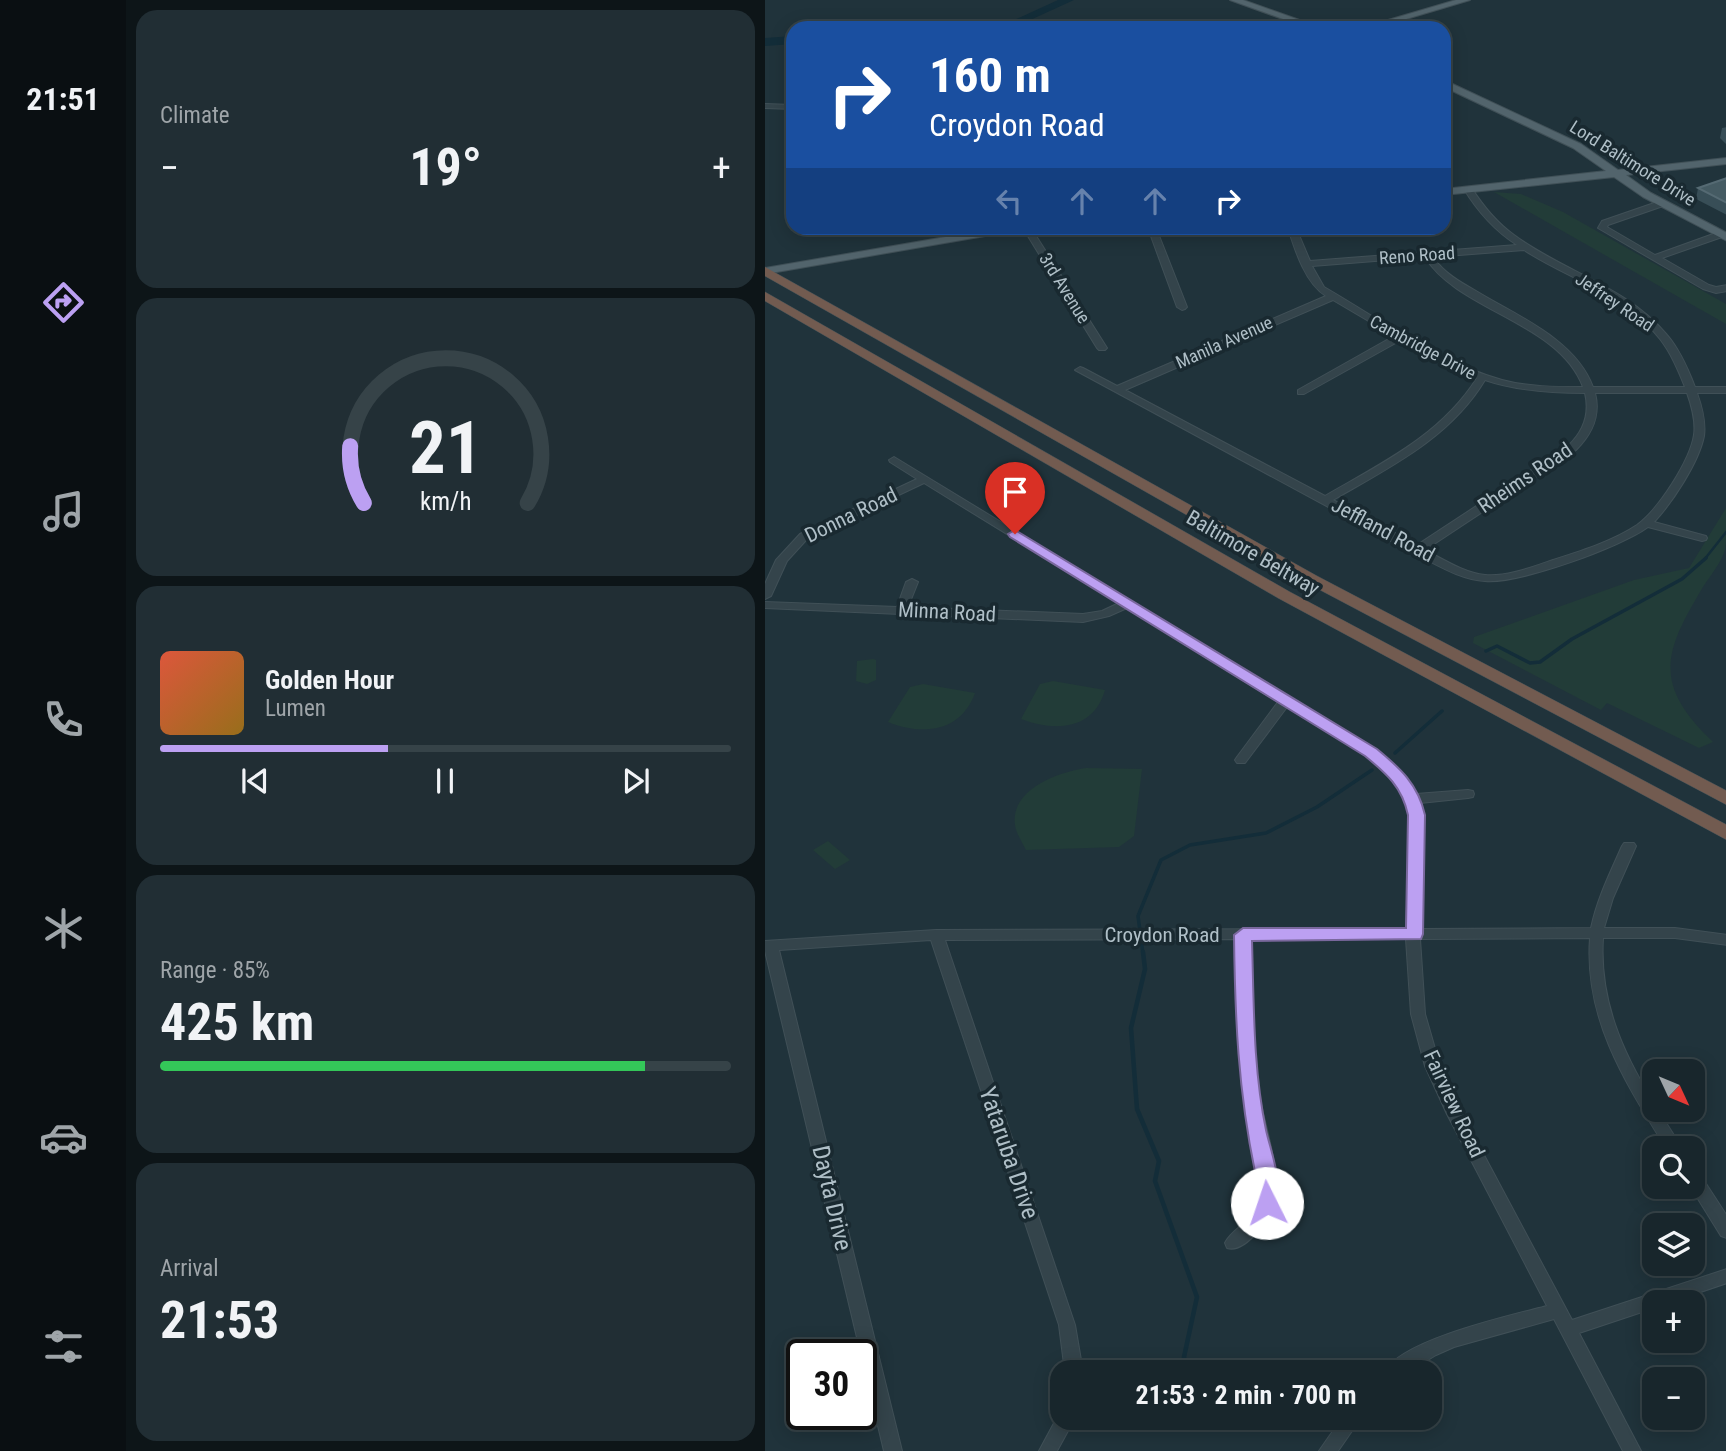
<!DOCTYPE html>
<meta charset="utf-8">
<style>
body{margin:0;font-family:"Roboto Condensed",sans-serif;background:#212e34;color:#f1f3f6;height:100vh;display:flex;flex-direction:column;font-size:26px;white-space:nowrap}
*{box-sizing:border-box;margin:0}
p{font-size:23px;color:#9fa5a9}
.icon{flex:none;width:38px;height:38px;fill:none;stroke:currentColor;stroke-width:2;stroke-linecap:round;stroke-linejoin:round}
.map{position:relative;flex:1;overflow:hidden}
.details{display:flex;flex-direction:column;gap:10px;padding:10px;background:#0d1518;width:639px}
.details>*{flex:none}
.banner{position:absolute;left:21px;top:21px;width:665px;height:214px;border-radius:21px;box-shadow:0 4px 18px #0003,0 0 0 2px #364348;background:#1a4fa0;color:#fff;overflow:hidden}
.needle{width:46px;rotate:134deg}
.controls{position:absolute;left:877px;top:1059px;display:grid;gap:14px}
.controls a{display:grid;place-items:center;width:63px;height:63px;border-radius:14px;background:#18262c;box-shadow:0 4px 18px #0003,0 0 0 2px #364348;font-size:35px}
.speed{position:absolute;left:21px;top:1339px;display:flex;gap:14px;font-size:35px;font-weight:700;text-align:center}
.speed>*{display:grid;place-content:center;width:91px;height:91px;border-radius:50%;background:#18262c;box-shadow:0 4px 18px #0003,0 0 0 2px #364348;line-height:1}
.speed .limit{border:4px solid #111;border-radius:10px;background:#fff;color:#111}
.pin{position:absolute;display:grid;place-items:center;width:60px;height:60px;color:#fff;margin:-72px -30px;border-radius:50% 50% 50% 0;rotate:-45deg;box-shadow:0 0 7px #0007}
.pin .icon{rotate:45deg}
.me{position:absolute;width:77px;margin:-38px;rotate:356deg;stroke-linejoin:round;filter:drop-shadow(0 0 5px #0008)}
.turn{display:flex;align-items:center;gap:24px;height:147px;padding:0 28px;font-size:32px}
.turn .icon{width:91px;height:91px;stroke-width:2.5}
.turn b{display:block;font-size:49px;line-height:60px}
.lanes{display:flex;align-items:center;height:66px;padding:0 28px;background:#0003;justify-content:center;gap:35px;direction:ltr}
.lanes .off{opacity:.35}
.big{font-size:52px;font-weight:700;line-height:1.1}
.details .widget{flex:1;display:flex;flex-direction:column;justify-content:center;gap:10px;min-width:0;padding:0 24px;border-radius:21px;background:#212e34}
.details .dial{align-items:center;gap:0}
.dial svg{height:182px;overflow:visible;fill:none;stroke:#364348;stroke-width:7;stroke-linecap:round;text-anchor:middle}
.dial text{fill:#f1f3f6;stroke:none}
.song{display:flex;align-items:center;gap:21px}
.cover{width:84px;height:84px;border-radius:10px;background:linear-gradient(135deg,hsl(10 70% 55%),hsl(40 70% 35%))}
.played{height:7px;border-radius:4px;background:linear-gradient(90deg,#bca0f2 40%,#364348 40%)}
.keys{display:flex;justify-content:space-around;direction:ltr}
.heat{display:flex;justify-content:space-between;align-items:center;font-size:38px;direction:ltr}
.charge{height:10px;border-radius:5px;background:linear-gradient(90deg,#34c759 85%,#364348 0)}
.trip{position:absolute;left:285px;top:1360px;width:392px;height:70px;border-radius:21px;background:#18262c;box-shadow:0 4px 18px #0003,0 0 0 2px #364348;font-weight:700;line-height:70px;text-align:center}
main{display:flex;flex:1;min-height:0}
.tabs{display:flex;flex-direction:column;width:126px;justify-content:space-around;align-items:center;background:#0a0f12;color:#9fa5a9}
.tabs .icon{width:49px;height:49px}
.tabs .active{color:#bca0f2}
.tabs b{font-size:32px;color:#f1f3f6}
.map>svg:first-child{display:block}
.green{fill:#223c38}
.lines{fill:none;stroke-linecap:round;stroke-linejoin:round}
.stream-far2{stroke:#132d39;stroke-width:2.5}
.stream-far1{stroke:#132d39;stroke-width:3.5}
.stream{stroke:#132d39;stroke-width:4.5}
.river{fill:#132d39;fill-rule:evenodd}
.minor-casing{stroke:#405057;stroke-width:2}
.major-casing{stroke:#405057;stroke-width:2}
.highway-casing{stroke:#3f4f56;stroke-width:1}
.minor{fill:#34444b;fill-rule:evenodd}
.major{fill:#52646c;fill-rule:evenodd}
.highway{fill:#725b50;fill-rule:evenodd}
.wall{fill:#384e57}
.building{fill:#455b63;stroke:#556a73;stroke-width:2}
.route{fill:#bca0f2;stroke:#7a689d;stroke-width:2}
.labels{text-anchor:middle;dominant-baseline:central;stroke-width:7;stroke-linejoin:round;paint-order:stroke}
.far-street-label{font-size:18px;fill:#afbfc7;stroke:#192930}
.street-label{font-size:21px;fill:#afbfc7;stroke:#192930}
.near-street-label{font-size:24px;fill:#afbfc7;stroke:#192930}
</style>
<main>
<nav class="tabs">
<b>21:51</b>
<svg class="icon active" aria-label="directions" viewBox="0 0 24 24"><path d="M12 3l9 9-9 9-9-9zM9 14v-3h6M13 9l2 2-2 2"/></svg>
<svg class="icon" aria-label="music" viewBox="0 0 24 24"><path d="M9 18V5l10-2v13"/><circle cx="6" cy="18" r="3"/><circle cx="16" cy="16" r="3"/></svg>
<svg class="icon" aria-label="phone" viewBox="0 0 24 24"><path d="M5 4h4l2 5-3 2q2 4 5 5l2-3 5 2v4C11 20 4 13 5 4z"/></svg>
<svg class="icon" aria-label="climate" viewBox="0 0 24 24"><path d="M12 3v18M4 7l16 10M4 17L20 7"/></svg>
<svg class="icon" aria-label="car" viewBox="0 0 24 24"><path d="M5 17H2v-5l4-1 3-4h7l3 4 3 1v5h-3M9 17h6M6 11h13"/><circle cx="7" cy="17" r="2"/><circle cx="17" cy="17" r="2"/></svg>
<svg class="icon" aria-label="filters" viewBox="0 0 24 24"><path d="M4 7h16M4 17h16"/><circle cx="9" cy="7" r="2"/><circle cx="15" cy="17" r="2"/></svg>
</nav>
<section class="details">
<div class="widget"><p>Climate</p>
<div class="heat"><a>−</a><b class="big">19°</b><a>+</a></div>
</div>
<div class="widget dial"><svg viewBox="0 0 100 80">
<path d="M14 69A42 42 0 1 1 86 69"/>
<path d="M14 69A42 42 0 0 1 8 44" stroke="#bca0f2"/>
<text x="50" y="56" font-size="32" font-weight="700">21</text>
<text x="50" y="72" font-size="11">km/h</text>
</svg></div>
<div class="widget">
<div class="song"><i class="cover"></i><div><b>Golden Hour</b><p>Lumen</p></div></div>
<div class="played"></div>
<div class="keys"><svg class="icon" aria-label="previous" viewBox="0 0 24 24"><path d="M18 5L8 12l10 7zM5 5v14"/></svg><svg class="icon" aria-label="pause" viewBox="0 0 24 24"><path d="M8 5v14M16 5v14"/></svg><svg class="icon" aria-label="next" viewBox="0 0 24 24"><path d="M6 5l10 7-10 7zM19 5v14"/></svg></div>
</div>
<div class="widget"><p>Range · 85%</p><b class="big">425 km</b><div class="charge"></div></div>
<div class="widget"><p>Arrival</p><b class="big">21:53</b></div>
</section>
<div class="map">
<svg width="962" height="1451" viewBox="0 0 962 1451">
<rect width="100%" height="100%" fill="#20333b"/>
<path class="green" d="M729 192 756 194 798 212 961 304V324Z
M961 508C962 520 962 539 960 550 956 563 945 576 938 587 899 652 887 684 948 742L934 748 842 703 836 710 708 643 709 637 869 580 924 568Z
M108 659 111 660V680L102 684 91 681 92 661Z
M288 681 340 690C329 730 290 732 256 719L275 684Z
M158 684 210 693C196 732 158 736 123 722L145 687Z
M321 768 377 769 369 836 354 847 261 850C257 842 251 833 250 825 245 789 294 772 321 768Z
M63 841 85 860 70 869 48 850Z"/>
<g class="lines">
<path class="stream-far2" d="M939 560 962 531"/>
<path class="stream-far1" d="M721 651 732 646 765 663 775 662 807 639 917 579 941 558
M630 753 677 711
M378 954 373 916 396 860 425 845 501 833 552 807 607 770"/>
<path class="stream" d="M378 952 380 969 366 1028 372 1109 394 1161 390 1181 432 1297 419 1357 422 1372
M420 1418 422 1428"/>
<path class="river" d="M293 0H309L248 28H232Z
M28 36V44L0 46V38Z"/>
<defs>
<path id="minor" d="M0 104 28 105V109L0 108Z
M700 187H706C718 206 731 222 749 235 797 271 863 287 902 335 915 350 923 369 930 387H962V393H932C937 407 941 421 939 436 934 462 907 503 889 522L941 536 942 538 941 540 937 541 883 527C856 547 754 584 720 581 697 580 674 566 654 556L310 370 315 367 318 368 352 386 561 296C540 283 530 250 523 228H531L545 261 752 245C729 230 713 212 699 189ZM759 250C803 279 862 295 895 339 906 353 913 370 920 387H828C810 339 752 316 711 291 695 282 679 273 668 257ZM660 257C693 311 794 322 818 387 791 387 763 387 737 380 673 362 616 320 559 287L547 266ZM568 300 629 336 533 390V394H539L636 340 682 367 712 378C676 435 617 463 560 496L360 390ZM720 380C752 391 787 393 820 393 825 414 819 431 803 446L652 545 568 500C625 467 685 438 720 380ZM830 393H922C927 407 931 421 929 435 925 461 893 510 872 525 848 541 816 551 788 560 767 567 742 577 720 575 699 573 678 559 660 550L811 450C827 434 836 416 830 393Z
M898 200 902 203 901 205 843 225 842 227 890 255 951 233H957V237L897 258 944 285 951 287 962 285V291L951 293 938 289 833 228 837 221Z
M258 228H266L342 348 340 350H334L332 348Z
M383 228H391L422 307 420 309 417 310 412 307Z
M129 457 610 750 634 770 651 794 703 790 708 791 709 794 708 797 703 798 655 803 658 815 655 929 826 928C832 899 845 873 857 846L859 843H869L871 846 848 898 839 928H910L962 935V945L910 938H838C834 999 857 1052 889 1103V1110H893L917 1148H901C860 1082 819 1019 825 938L655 939 660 1014 675 1066 696 1112 807 1320 962 1269V1283L906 1302H889V1308L814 1333 876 1451H858L789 1319 689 1347 671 1355 643 1372H620C635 1340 748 1315 782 1306L682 1114 660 1066 646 1014 641 939H485C485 989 486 1039 493 1088 498 1123 515 1165 510 1199 508 1215 481 1254 462 1248L460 1243C468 1227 490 1221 494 1202 501 1170 482 1119 478 1085 471 1037 471 988 471 939L180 940 310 1325 318 1372H300L294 1325 166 940 14 950 137 1451H119L0 951V941L171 930 641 929 646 815 639 795 625 776 602 756 522 707 480 763H472L470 760 472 757 513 702 362 608 344 616 318 622 0 608V602L132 607 141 582 147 579 153 582 143 607 318 614 337 611 354 603 159 483 43 538 22 561 6 596 0 599V584L11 560 35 534 152 479 125 462 124 460Z
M928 1171 934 1173 962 1216V1238L956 1236 925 1186H928Z
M298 1411V1418H310L292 1451H274L295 1412Z
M577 1418H596L573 1451H554Z"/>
<path id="major" d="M465 0H478L557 28H543Z
M691 0H705L611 28H596Z
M679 80 816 144 853 170 962 158V164L861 175 886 193 962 233V241L878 197 849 177 679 195V189L841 171 808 148 679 87Z
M233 228H255L249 231 0 274V268Z"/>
<path id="highway" d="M0 267 552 576 962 791V805L540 582 0 276Z
M0 292 525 592 962 825V840L513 598 0 301Z"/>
</defs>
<use href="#minor" class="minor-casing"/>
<use href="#major" class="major-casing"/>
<use href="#highway" class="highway-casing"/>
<use href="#minor" class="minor"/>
<use href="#major" class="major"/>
<use href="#highway" class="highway"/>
</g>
<path class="wall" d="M962 127V145L955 138 957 128Z
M962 178V215L931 199 933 188Z"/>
<path class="building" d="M962 178V203L933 188Z"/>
<path class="route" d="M250 530 612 749C635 768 653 784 660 815L658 934 656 939 487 941C489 1004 488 1068 501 1130 506 1153 520 1186 509 1209L502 1211 494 1209C489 1198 492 1184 490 1172 473 1089 470 1019 469 935L478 928H641L643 815C637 787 622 774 600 756L245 537 243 534Z"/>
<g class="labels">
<g class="far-street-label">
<text transform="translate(868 163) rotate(32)">Lord Baltimore Drive</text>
<text transform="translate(652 255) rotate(-4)">Reno Road</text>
<text transform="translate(300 288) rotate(58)">3rd Avenue</text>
<text transform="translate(850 302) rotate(34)">Jeffrey Road</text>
<text transform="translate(459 342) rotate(-24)">Manila Avenue</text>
<text transform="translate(658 347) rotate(28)">Cambridge Drive</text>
</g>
<g class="street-label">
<text transform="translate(760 478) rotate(-34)">Rheims Road</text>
<text transform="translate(86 515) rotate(-26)">Donna Road</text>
<text transform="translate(618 530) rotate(28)">Jeffland Road</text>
<text transform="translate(488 553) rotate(30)">Baltimore Beltway</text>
<text transform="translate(182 612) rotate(3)">Minna Road</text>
<text x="397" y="935">Croydon Road</text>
<text transform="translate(689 1104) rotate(65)">Fairview Road</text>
</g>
<g class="near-street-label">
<text transform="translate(244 1153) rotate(71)">Yataruba Drive</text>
<text transform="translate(67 1198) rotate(77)">Dayta Drive</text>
</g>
</g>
</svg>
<div class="controls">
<a><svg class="needle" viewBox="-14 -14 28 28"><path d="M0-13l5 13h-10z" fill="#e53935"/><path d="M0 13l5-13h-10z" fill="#9fa5a9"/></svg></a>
<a><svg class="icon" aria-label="search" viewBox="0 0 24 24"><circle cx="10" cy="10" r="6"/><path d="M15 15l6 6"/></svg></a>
<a><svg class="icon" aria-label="layers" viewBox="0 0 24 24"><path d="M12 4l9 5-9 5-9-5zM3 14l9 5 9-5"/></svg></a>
<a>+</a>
<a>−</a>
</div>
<div class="speed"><div class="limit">30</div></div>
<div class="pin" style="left:250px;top:534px;background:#d93025"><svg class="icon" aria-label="arrive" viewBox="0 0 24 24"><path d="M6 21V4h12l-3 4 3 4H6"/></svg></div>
<svg class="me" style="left:502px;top:1203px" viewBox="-20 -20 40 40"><circle r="19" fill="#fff"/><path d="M0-13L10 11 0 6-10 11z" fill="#bca0f2"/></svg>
<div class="trip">21:53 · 2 min · 700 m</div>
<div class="banner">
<div class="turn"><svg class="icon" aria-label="right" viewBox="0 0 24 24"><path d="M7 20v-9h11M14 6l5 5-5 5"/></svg><div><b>160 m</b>Croydon Road</div></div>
<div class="lanes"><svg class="icon off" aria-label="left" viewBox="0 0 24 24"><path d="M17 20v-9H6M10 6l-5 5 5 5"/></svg><svg class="icon off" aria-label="ahead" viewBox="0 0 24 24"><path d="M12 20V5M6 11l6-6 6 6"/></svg><svg class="icon off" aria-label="ahead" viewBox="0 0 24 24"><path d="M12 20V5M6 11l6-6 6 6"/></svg><svg class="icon" aria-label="right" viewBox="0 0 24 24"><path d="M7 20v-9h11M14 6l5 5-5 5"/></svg></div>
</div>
</div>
</main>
